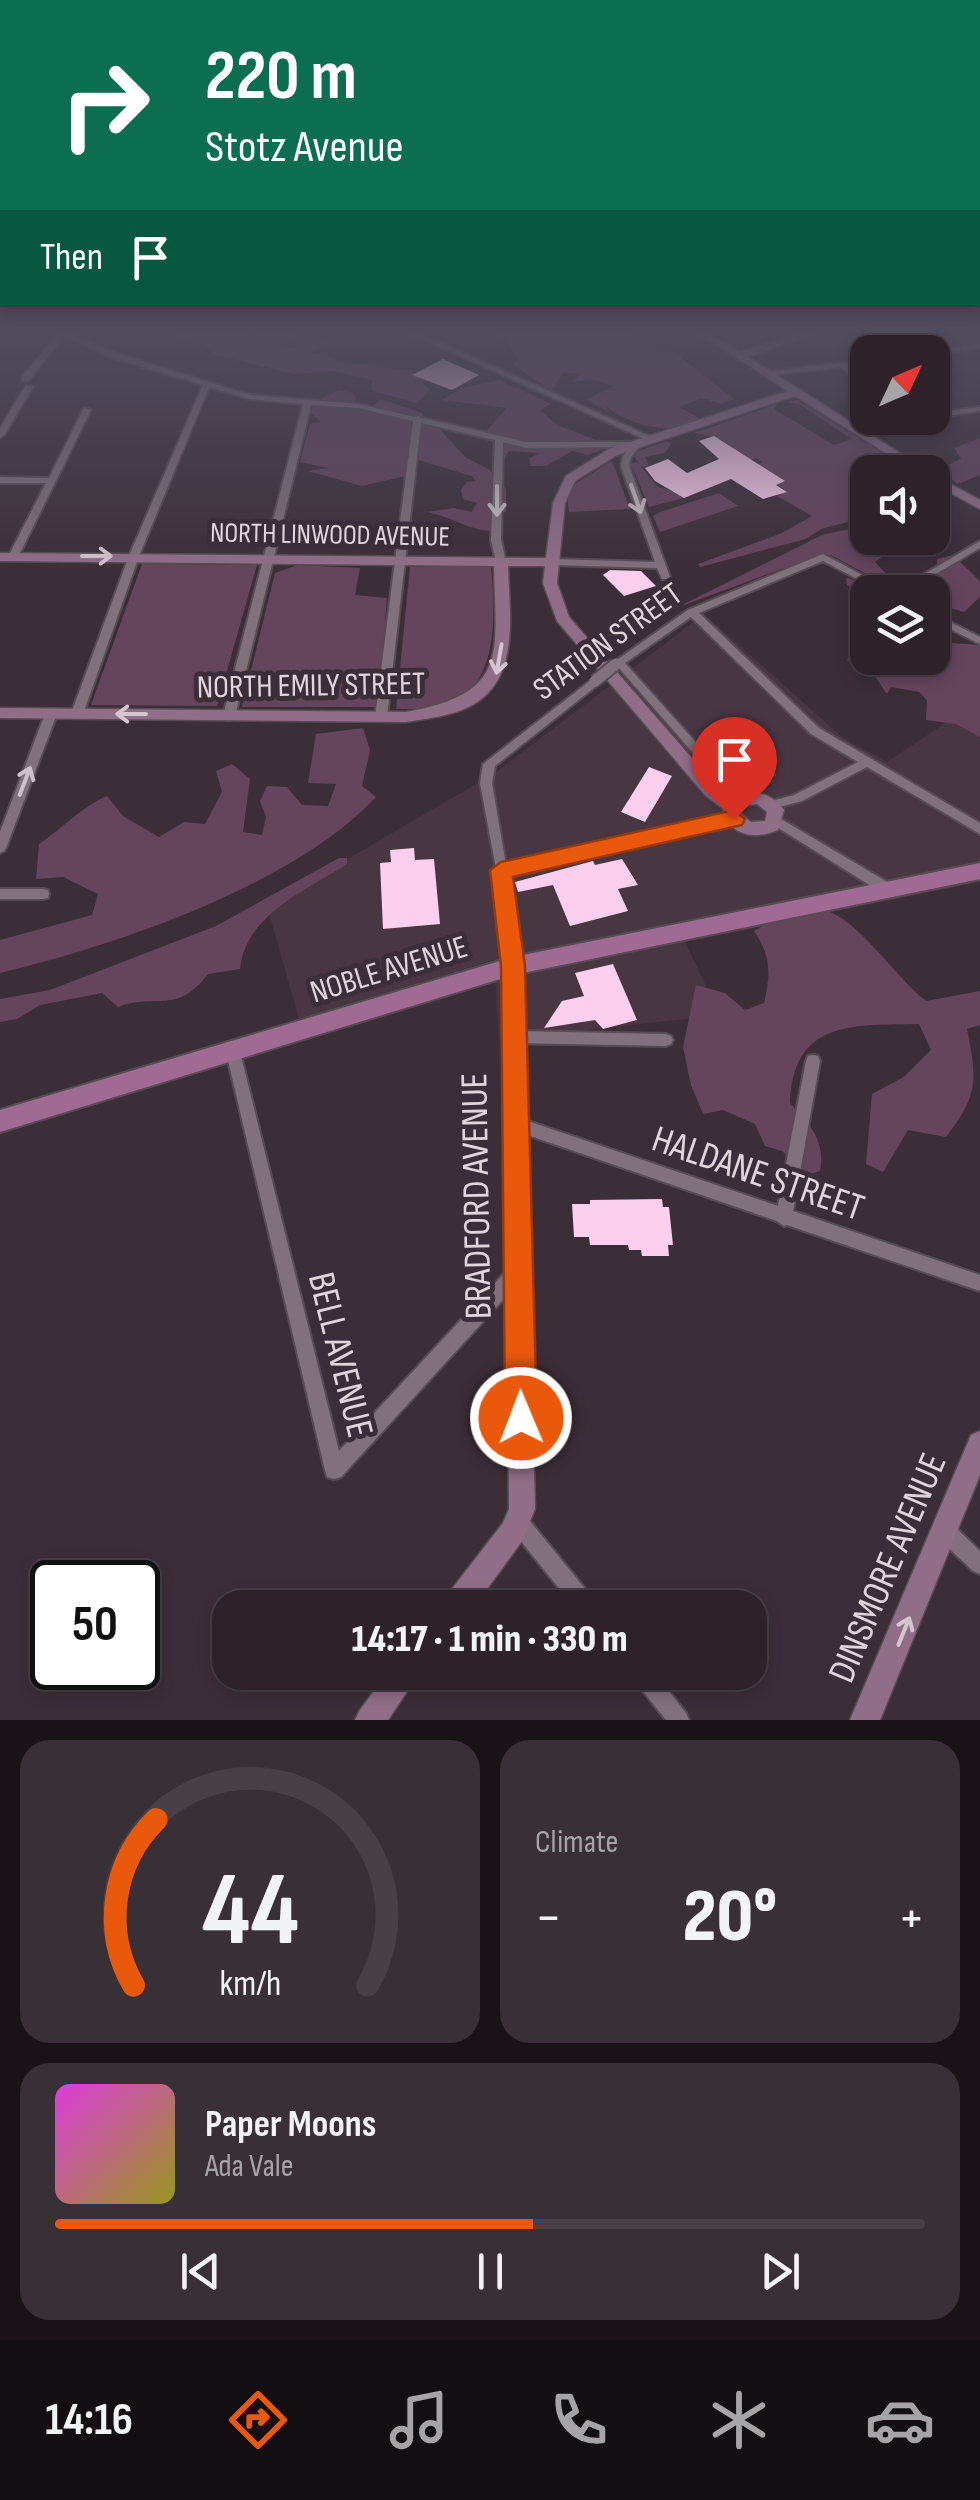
<!DOCTYPE html>
<meta charset="utf-8">
<style>
body{margin:0;font-family:"Sofia Sans Condensed",sans-serif;background:#392f36;color:#f1f3f6;height:100vh;display:flex;flex-direction:column;font-size:38px;white-space:nowrap}
*{box-sizing:border-box;margin:0}
p{font-size:32px;color:#a7a4a8}
.icon{flex:none;width:55px;height:55px;fill:none;stroke:currentColor;stroke-width:2;stroke-linecap:round;stroke-linejoin:round}
.map{position:relative;height:1720px;overflow:hidden}
.panel{display:flex;flex-direction:column;gap:20px;padding:20px;background:#191317;flex:1}
.panel>*{flex:none}
.hud{position:absolute;left:0px;top:0px;width:980px;height:305px;box-shadow:0 5px 15px #0003,0 0 0 2px #483f47;background:#0b6e4f;color:#fff;overflow:hidden}
.needle{width:65px;rotate:46deg}
.controls{position:absolute;left:850px;top:335px;display:grid;gap:20px}
.controls a{display:grid;place-items:center;width:100px;height:100px;border-radius:20px;background:#2d222a;box-shadow:0 5px 15px #0003,0 0 0 2px #483f47;font-size:50px}
.speed{position:absolute;left:30px;top:1560px;display:flex;gap:20px;font-size:50px;font-weight:700;text-align:center}
.speed>*{display:grid;place-content:center;width:130px;height:130px;border-radius:50%;background:#2d222a;box-shadow:0 5px 15px #0003,0 0 0 2px #483f47;line-height:1}
.speed .limit{border:5px solid #111;border-radius:15px;background:#fff;color:#111}
.pin{position:absolute;display:grid;place-items:center;width:85px;height:85px;color:#fff;margin:-102px -42px;border-radius:50% 50% 50% 0;rotate:-45deg;box-shadow:0 0 10px #0007}
.pin .icon{rotate:45deg}
.me{position:absolute;width:110px;margin:-55px;rotate:359deg;stroke-linejoin:round;filter:drop-shadow(0 0 8px #0008)}
.turn{display:flex;align-items:center;gap:35px;height:210px;padding:0 40px;font-size:45px}
.turn .icon{width:130px;height:130px;stroke-width:2.5}
.turn b{display:block;font-size:70px;line-height:85px}
.then{display:flex;align-items:center;height:95px;padding:0 40px;background:#0003;gap:20px;font-size:38px}
.big{font-size:75px;font-weight:800;line-height:1.1}
.panel .tile{flex:1;display:flex;flex-direction:column;justify-content:center;gap:15px;min-width:0;padding:0 35px;border-radius:30px;background:#392f36}
.panel .dial{align-items:center;gap:0}
.dial svg{height:260px;overflow:visible;fill:none;stroke:#483f47;stroke-width:7;stroke-linecap:round;text-anchor:middle}
.dial text{fill:#f1f3f6;stroke:none}
.song{display:flex;align-items:center;gap:30px}
.cover{width:120px;height:120px;border-radius:15px;background:linear-gradient(135deg,hsl(300 70% 55%),hsl(60 70% 35%))}
.played{height:10px;border-radius:5px;background:linear-gradient(90deg,#ea580c 55%,#483f47 55%)}
.keys{display:flex;justify-content:space-around;direction:ltr}
.heat{display:flex;justify-content:space-between;align-items:center;font-size:55px;direction:ltr}
.panel .tiles{flex:1;display:grid;gap:20px;grid-template-columns:1fr 1fr}
.tile:last-child{grid-column:span 2}
.trip{position:absolute;left:212px;top:1590px;width:555px;height:100px;border-radius:30px;background:#2d222a;box-shadow:0 5px 15px #0003,0 0 0 2px #483f47;font-weight:800;line-height:100px;text-align:center}
.dock{display:flex;height:160px;justify-content:space-around;align-items:center;background:#120e11;color:#a7a4a8}
.dock .icon{width:70px;height:70px}
.dock .selected{color:#ea580c}
.dock b{font-size:45px;color:#f1f3f6}
.map>svg:first-child{display:block}
.built{fill:#493643}
.green{fill:#65455c}
.building{fill:#fdcfef}
.lines{fill:none;stroke-linecap:round;stroke-linejoin:round}
.street-casing{stroke:#584c54;stroke-width:4}
.secondary-casing{stroke:#584c54;stroke-width:3}
.primary-casing{stroke:#584c54;stroke-width:4}
.street{fill:#81717c;fill-rule:evenodd}
.secondary{fill:#916e87;fill-rule:evenodd}
.primary{fill:#a06b92;fill-rule:evenodd}
.street-bridge-casing{stroke:#584c54;stroke-width:15;stroke-linecap:butt}
.street-bridge{stroke:#81717c;stroke-width:11}
.oneway{stroke:#cdc2c9}
.oneway2{stroke:#d4c6cf}
.route{fill:#ea580c;stroke:#983908;stroke-width:2.5}
.labels{text-anchor:middle;dominant-baseline:central;stroke-width:10;stroke-linejoin:round;paint-order:stroke}
.far-street-label{font-size:28px;fill:#e0d6dc;stroke:#3c2e38}
.street-label{font-size:32px;fill:#e0d6dc;stroke:#3c2e38}
.near-street-label{font-size:38px;fill:#e0d6dc;stroke:#3c2e38}
</style>
<div class="map">
<svg width="980" height="1720" viewBox="0 0 980 1720">
<rect width="100%" height="100%" fill="#3c2e38"/>
<path class="built" d="M704 614 842 737 887 762 953 718 980 733V882L685 942 720 1015 499 1040 494 960 299 1019 267 906 495 773Z"/>
<path class="green" d="M172 332H308L279 344 285 349 331 340 311 352 325 354 337 362 411 370 430 390 417 403 372 391V380L334 371 293 374 214 354 204 344 169 334Z
M477 332H632L648 348 675 353 734 399 721 404 702 398 679 407 699 418C680 440 623 423 606 406L608 411 586 400 614 386 590 379 573 382 581 374 563 372 552 391 512 364 519 359 504 339Z
M500 380 551 404 540 410 557 425 611 446 588 455 572 451 546 466H531L529 458 541 453 509 451 502 462 496 443 486 440 488 429 507 408 442 400 461 388Z
M338 390 354 393 356 404 372 407 381 399 422 413 426 422 437 426 465 457 490 470 506 489V512L493 514 489 531C467 529 450 516 427 512L454 508 472 512 477 503 463 499 461 490 467 482 476 481 472 476 415 459 406 476 362 486 308 471 328 468 300 462 310 424 321 422 305 407Z
M797 400 914 472H868L867 517 821 529 806 539 700 567 698 564 782 533 812 516 777 496 786 491 752 467 762 462 756 458 746 462C733 443 715 436 694 433L777 404 774 409 834 445 852 439 801 405 786 402Z
M980 438V475L958 484 937 470 961 459 954 448Z
M667 441 671 444 665 453 645 457 649 466 641 467 658 487 691 496 649 507 633 469 626 464 638 462 632 453Z
M612 461 630 509 569 512 566 489Z
M719 493 738 506 660 532 653 516 660 512Z
M867 525 868 538H897L896 547 875 562 888 576 878 589 883 592H868L867 596 847 585 846 578 862 582 866 574 831 555H819L676 608 822 535Z
M953 555 980 581V597L964 612 938 605 937 559Z
M142 564 257 565 217 706 91 705Z
M298 565 360 568 355 595 387 598 378 707H242L275 573Z
M410 567H491C495 611 500 682 451 703 437 709 412 709 396 709Z
M933 631 952 643 980 645V737L956 724 926 720 927 700 919 692 891 687 887 694 874 675 847 660 863 635H867L868 658H932Z
M363 728 370 750 362 786 376 797C294 885 115 946 0 973V940L92 915 98 894 63 877 36 879 39 844C63 828 80 808 107 796L123 816 159 837 184 822 205 824 222 792 216 771 232 764 250 779 243 832 262 835 266 817 260 801 267 786 287 787 302 805 328 806 336 784 308 783 316 734Z
M339 858H347V864C304 891 245 916 240 969L208 974C176 1016 157 992 118 1007L102 993 40 1005 17 1019 0 1022V999L50 990 216 926Z
M825 910C859 920 895 977 926 1001L980 991V1025L967 1029C977 1079 979 1095 946 1137L908 1130 883 1172 866 1164 872 1094 904 1077 931 1050 919 1024C853 1025 793 1020 790 1103 809 1124 826 1140 820 1171L808 1175 782 1151 765 1146 755 1124 723 1110 703 1114 691 1085 683 1047 696 985 725 993 745 1010 764 1003C771 975 771 955 754 931L772 920Z"/>
<path class="building" d="M443 359 479 375 452 390 412 375Z
M714 436 785 481 776 485 787 492 763 499 731 479 684 498 655 481 645 468 668 459 687 473 719 459 699 441Z
M610 570 641 571 656 586 624 596 603 575Z
M649 767 672 776 645 822 621 812Z
M414 848 415 860 434 859 440 924 383 929 380 863 391 862 390 850Z
M622 859 638 885 618 889 628 911 570 926 553 885 518 892 515 882 593 861 595 865Z
M613 964 637 1020 603 1029 595 1020 544 1028 562 1001 584 996 575 973Z
M662 1199 663 1207H669L673 1245H668L669 1256H642L641 1250H629L628 1245H590L589 1237H574L572 1204H590V1200Z"/>
<g class="lines">
<defs>
<path id="street" d="M59 332H69L119 354 250 395 358 404 415 417 418 416 422 418 526 442H641L642 444 631 457 629 466 670 577 668 579H662L657 568 552 565 547 562 552 559 655 562 621 466 623 456 631 447 526 448 503 442 501 540 506 562 501 565 496 562 491 540 495 440 421 423 387 717 385 720H377L375 717 413 421 358 408 311 405 235 716 229 720 225 719 223 716 303 404 249 399 209 387 139 556 83 714 81 717H73L71 714 129 556 203 385 113 358 65 336 28 381H22V377Z
M407 332H417L656 439 649 441Z
M980 344V348L932 354 928 352 932 350Z
M868 359V363L849 366 868 384V391L841 367 767 376 763 374 767 372Z
M26 385 33 387 4 435 0 438V428Z
M980 407V411L932 418H929H932V413Z
M84 408 91 410 18 557 16 559H10L8 557 46 483H0V477L49 478Z
M908 418H925L921 420 853 430 849 428 853 426Z
M980 541V548L905 592H894Z
M823 554 894 592H882L823 561 699 613 819 728 980 823V834L867 767 802 801 772 809 768 808 766 805 768 802 794 795 858 762 811 734 691 617 625 663 743 795 745 798 743 801H735L618 667 612 666 611 664 688 610Z
M932 613 980 637V644L932 620Z
M595 677 599 678 600 681 599 684 495 766 492 783 507 871 505 874H497L480 783 483 764Z
M51 710 57 714 6 848 4 851 0 853V832L45 714Z
M776 816 889 883 890 887 889 891H879L772 824 770 821Z
M0 889H43L48 890 49 894 48 898 43 899H0Z
M515 1031 666 1034 671 1036 673 1040 671 1044 666 1046 515 1043 510 1041 508 1037 510 1033Z
M233 1046 238 1047 240 1052 339 1451 510 1267 516 1265 522 1267 524 1273 522 1279 341 1477 334 1479 327 1477 325 1470 226 1052 228 1047Z
M813 1055 818 1056 820 1061 793 1211 980 1275V1291L787 1225 784 1226 777 1221 516 1131 511 1129 508 1124 511 1119 516 1117 778 1206 806 1061 808 1056Z
M518 1513 525 1515 595 1601 598 1608H575L511 1529 509 1522 511 1515Z
M945 1521 952 1524 980 1551V1574L973 1571 938 1538 935 1531 938 1524Z
M630 1672H654L686 1713 689 1720H666L633 1679Z"/>
<path id="secondary" d="M696 332H708L740 352 803 332H818L748 357 930 472H916L795 396 617 455 575 481 565 503 557 583 569 617 717 787 730 796C754 791 768 790 784 810L778 830C761 837 746 838 731 826L510 876 522 966 535 1509 522 1541 473 1608H441L445 1598 503 1523 509 1509 504 966 492 871 495 866 501 864 724 815 723 809 705 795 557 621 543 583 545 566H508C509 611 521 676 474 704 454 716 429 718 406 722L0 718V708L406 712C509 693 496 656 494 566L0 561V553L546 558 553 503 566 476 609 449 788 391ZM757 804 767 812 765 821 751 822 741 814V806Z
M932 474 980 500V509L932 483Z
M980 1431V1475L880 1720H850L971 1435Z
M388 1672H420L388 1720H355L360 1710Z"/>
<path id="primary" d="M980 863V879L513 975 0 1132V1110L513 957Z"/>
</defs>
<use href="#street" class="street-casing"/>
<use href="#secondary" class="secondary-casing"/>
<use href="#primary" class="primary-casing"/>
<use href="#street" class="street"/>
<use href="#secondary" class="secondary"/>
<use href="#primary" class="primary"/>
<defs>
<path id="street-bridge" d="M595 681 616 664"/>
</defs>
<use href="#street-bridge" class="street-bridge-casing"/>
<use href="#street-bridge" class="street-bridge"/>
</g>
<defs><path id="oneway-shaft" d="M-6 0H5M1.5-3L5.5 0L1.5 3" fill="none" stroke-width="1.6" stroke-linecap="round" stroke-linejoin="round" transform="scale(2.5)"/></defs>
<g class="oneway">
<use href="#oneway-shaft" transform="translate(636 499) rotate(71)"/>
<use href="#oneway-shaft" transform="translate(497 501) rotate(90)"/>
<use href="#oneway-shaft" transform="translate(25 781) rotate(-69)"/>
</g>
<g class="oneway2">
<use href="#oneway-shaft" transform="translate(97 556)"/>
<use href="#oneway-shaft" transform="translate(499 659) rotate(100)"/>
<use href="#oneway-shaft" transform="translate(131 714) rotate(-180)"/>
<use href="#oneway-shaft" transform="translate(904 1631) rotate(-68)"/>
</g>
<linearGradient id="sky" x2="0" y2="1"><stop stop-color="#21191f"/><stop offset="0.58" stop-color="#504c5e"/><stop offset="1" stop-color="#504c5e" stop-opacity="0"/></linearGradient>
<rect width="980" height="573" fill="url(#sky)"/>
<path class="route" d="M734 810 745 819 742 825 513 877 525 966 537 1418 533 1429 521 1434 509 1429 505 1418 501 966 490 870 501 862Z"/>
<g class="labels">
<g class="far-street-label">
<text transform="translate(330 535) rotate(1)">NORTH LINWOOD AVENUE</text>
</g>
<g class="street-label">
<text transform="translate(608 642) rotate(-36)">STATION STREET</text>
<text transform="translate(311 686) rotate(-1)">NORTH EMILY STREET</text>
<text transform="translate(389 970) rotate(-17)">NOBLE AVENUE</text>
</g>
<g class="near-street-label">
<text transform="translate(758 1174) rotate(19)">HALDANE STREET</text>
<text transform="translate(477 1196) rotate(-91)">BRADFORD AVENUE</text>
<text transform="translate(340 1355) rotate(76)">BELL AVENUE</text>
<text transform="translate(888 1568) rotate(-67)">DINSMORE AVENUE</text>
</g>
</g>
</svg>
<div class="controls">
<a><svg class="needle" viewBox="-14 -14 28 28"><path d="M0-13l5 13h-10z" fill="#e53935"/><path d="M0 13l5-13h-10z" fill="#a7a4a8"/></svg></a>
<a><svg class="icon" aria-label="sound" viewBox="0 0 24 24"><path d="M4 9h4l5-4v14l-5-4H4zM17 9q2 3 0 6"/></svg></a>
<a><svg class="icon" aria-label="layers" viewBox="0 0 24 24"><path d="M12 4l9 5-9 5-9-5zM3 14l9 5 9-5"/></svg></a>
</div>
<div class="speed"><div class="limit">50</div></div>
<div class="pin" style="left:734px;top:819px;background:#d93025"><svg class="icon" aria-label="arrive" viewBox="0 0 24 24"><path d="M6 21V4h12l-3 4 3 4H6"/></svg></div>
<svg class="me" style="left:521px;top:1418px" viewBox="-20 -20 40 40"><circle r="17" fill="#ea580c" stroke="#fff" stroke-width="3"/><path d="M0-11L8 9 0 5-8 9z" fill="#fff"/></svg>
<div class="trip">14:17 · 1 min · 330 m</div>
<div class="hud">
<div class="turn"><svg class="icon" aria-label="right" viewBox="0 0 24 24"><path d="M7 20v-9h11M14 6l5 5-5 5"/></svg><div><b>220 m</b>Stotz Avenue</div></div>
<div class="then">Then<svg class="icon" aria-label="arrive" viewBox="0 0 24 24"><path d="M6 21V4h12l-3 4 3 4H6"/></svg></div>
</div>
</div>
<section class="panel">
<div class="tiles">
<div class="tile dial"><svg viewBox="0 0 100 80">
<path d="M14 69A42 42 0 1 1 86 69"/>
<path d="M14 69A42 42 0 0 1 21 18" stroke="#ea580c"/>
<text x="50" y="56" font-size="32" font-weight="700">44</text>
<text x="50" y="72" font-size="11">km/h</text>
</svg></div>
<div class="tile"><p>Climate</p>
<div class="heat"><a>−</a><b class="big">20°</b><a>+</a></div>
</div>
<div class="tile">
<div class="song"><i class="cover"></i><div><b>Paper Moons</b><p>Ada Vale</p></div></div>
<div class="played"></div>
<div class="keys"><svg class="icon" aria-label="previous" viewBox="0 0 24 24"><path d="M18 5L8 12l10 7zM5 5v14"/></svg><svg class="icon" aria-label="pause" viewBox="0 0 24 24"><path d="M8 5v14M16 5v14"/></svg><svg class="icon" aria-label="next" viewBox="0 0 24 24"><path d="M6 5l10 7-10 7zM19 5v14"/></svg></div>
</div>
</div>
</section>
<nav class="dock">
<b>14:16</b>
<svg class="icon selected" aria-label="directions" viewBox="0 0 24 24"><path d="M12 3l9 9-9 9-9-9zM9 14v-3h6M13 9l2 2-2 2"/></svg>
<svg class="icon" aria-label="music" viewBox="0 0 24 24"><path d="M9 18V5l10-2v13"/><circle cx="6" cy="18" r="3"/><circle cx="16" cy="16" r="3"/></svg>
<svg class="icon" aria-label="phone" viewBox="0 0 24 24"><path d="M5 4h4l2 5-3 2q2 4 5 5l2-3 5 2v4C11 20 4 13 5 4z"/></svg>
<svg class="icon" aria-label="climate" viewBox="0 0 24 24"><path d="M12 3v18M4 7l16 10M4 17L20 7"/></svg>
<svg class="icon" aria-label="car" viewBox="0 0 24 24"><path d="M5 17H2v-5l4-1 3-4h7l3 4 3 1v5h-3M9 17h6M6 11h13"/><circle cx="7" cy="17" r="2"/><circle cx="17" cy="17" r="2"/></svg>
</nav>
